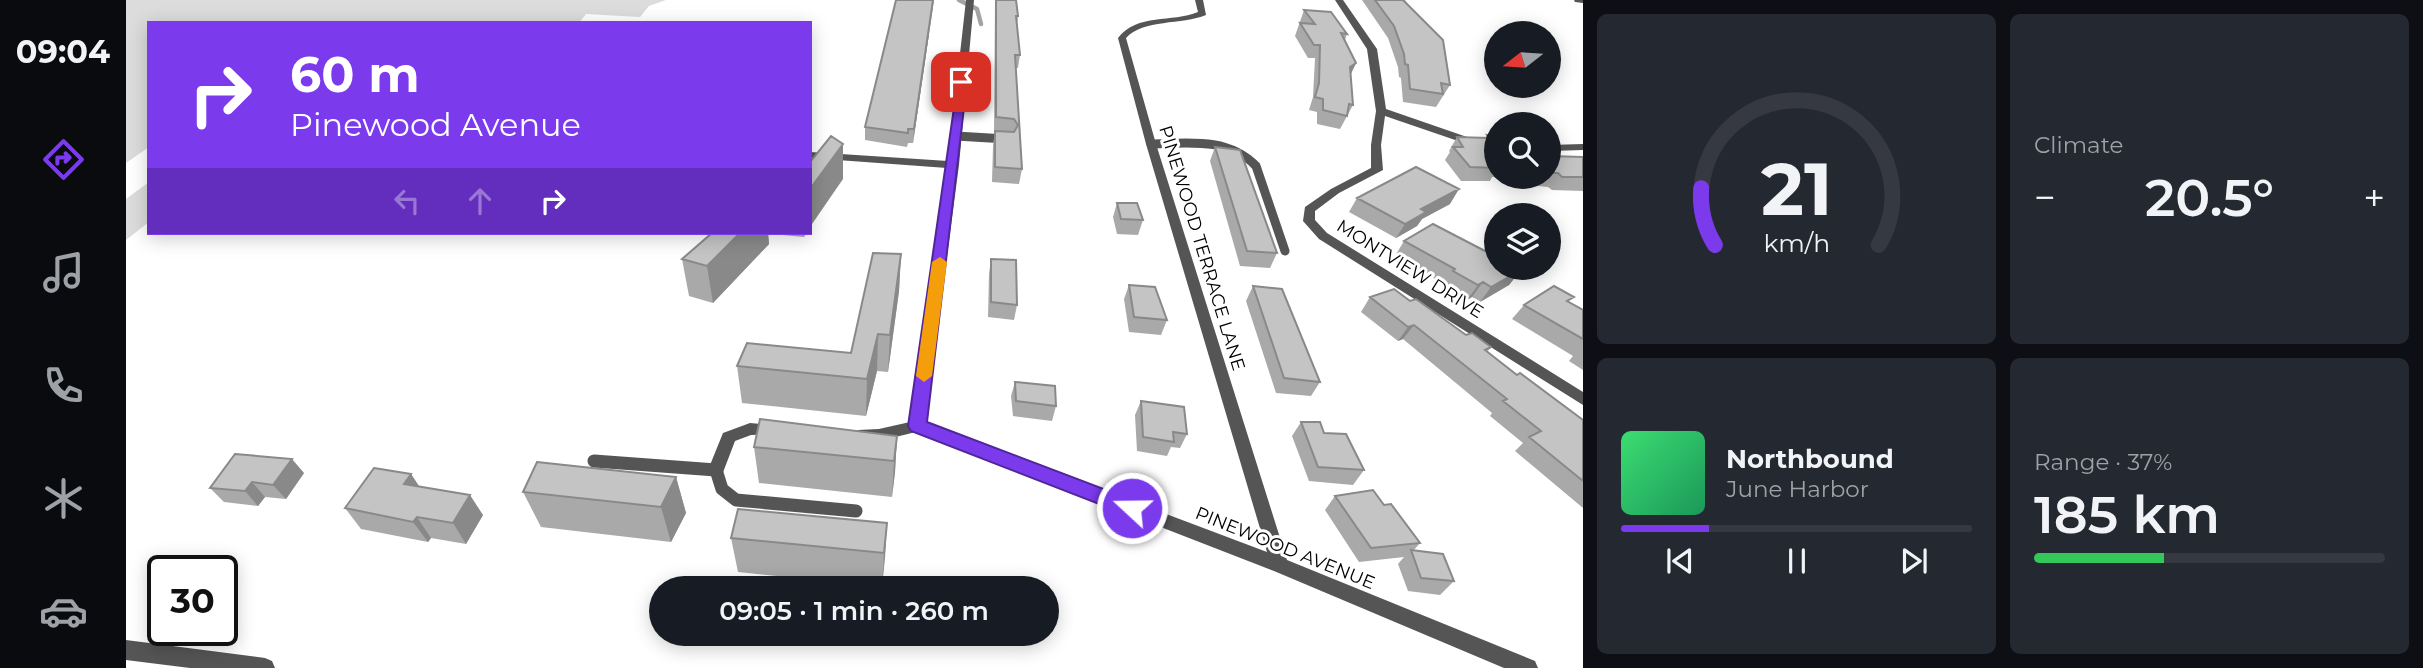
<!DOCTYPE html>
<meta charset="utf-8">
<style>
body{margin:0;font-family:Montserrat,sans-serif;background:#242831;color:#f1f3f6;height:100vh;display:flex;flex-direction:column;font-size:26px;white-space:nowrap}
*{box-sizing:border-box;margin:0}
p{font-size:23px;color:#9ea1a6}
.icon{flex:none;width:38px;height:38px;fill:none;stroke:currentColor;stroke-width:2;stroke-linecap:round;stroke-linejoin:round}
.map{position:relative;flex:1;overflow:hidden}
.drawer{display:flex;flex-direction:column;gap:14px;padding:14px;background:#0d0f14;width:840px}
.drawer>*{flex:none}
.hud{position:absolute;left:21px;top:21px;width:665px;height:214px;border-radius:0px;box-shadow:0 4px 18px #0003;background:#7c3aed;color:#fff;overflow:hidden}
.needle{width:46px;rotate:253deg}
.tools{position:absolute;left:1358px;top:21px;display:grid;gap:14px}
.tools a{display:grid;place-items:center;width:77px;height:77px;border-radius:50%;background:#171b24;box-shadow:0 4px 18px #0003;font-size:35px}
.speed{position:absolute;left:21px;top:555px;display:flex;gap:14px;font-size:35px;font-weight:700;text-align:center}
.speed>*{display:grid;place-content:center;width:91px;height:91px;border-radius:50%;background:#171b24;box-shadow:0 4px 18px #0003;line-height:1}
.speed .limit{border:4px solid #111;border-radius:10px;background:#fff;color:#111}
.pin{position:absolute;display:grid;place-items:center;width:60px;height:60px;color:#fff;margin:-30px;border-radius:14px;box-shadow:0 4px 10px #0006}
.me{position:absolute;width:77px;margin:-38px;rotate:291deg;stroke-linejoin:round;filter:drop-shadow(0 0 5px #0008)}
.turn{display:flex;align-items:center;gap:24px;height:147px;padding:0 28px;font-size:32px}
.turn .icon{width:91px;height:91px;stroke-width:2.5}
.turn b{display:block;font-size:49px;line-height:60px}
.lanes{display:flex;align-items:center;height:66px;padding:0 28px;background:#0003;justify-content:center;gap:35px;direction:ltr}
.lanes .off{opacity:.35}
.big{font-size:52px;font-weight:600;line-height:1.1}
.drawer .card{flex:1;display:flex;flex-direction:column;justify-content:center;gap:10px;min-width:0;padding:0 24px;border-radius:10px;background:#242831}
.drawer .dial{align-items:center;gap:0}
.dial svg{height:182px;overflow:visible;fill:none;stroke:#363941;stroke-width:7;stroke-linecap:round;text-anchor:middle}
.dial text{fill:#f1f3f6;stroke:none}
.song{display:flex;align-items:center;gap:21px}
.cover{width:84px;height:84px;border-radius:10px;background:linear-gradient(135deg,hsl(140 70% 55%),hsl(150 70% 35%))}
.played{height:7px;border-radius:4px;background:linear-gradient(90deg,#7c3aed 25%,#363941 25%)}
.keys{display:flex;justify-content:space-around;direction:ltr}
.heat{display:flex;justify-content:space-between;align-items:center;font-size:38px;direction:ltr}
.charge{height:10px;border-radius:5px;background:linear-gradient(90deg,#34c759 37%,#363941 0)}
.drawer .tiles{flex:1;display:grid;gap:14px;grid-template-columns:repeat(2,1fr)}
.trip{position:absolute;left:523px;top:576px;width:410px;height:70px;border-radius:35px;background:#171b24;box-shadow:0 4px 18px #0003;font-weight:600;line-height:70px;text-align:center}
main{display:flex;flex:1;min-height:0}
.dock{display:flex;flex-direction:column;width:126px;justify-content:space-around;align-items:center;background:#090b0e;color:#9ea1a6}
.dock .icon{width:49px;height:49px}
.dock .current{color:#7c3aed}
.dock b{font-size:32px;color:#f1f3f6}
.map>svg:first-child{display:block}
.green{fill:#dcdcdc}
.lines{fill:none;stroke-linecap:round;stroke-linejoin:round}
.stream{stroke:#a3a3a3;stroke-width:4.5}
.lane-far1{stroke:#555;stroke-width:9}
.lane{stroke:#555;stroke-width:13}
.street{fill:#555;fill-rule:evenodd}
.wall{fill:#a9a9a9}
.shaded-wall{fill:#898989}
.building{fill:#c4c4c4;stroke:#898989;stroke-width:2}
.route{fill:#7c3aed;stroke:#51269a;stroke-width:2}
.slow{fill:#f59e0b}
.labels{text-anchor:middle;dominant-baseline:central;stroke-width:6;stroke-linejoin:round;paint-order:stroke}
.street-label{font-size:18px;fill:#000;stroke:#fff}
</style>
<main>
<nav class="dock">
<b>09:04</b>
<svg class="icon current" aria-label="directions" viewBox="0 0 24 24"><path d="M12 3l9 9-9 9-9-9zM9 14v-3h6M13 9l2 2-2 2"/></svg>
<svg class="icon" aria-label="music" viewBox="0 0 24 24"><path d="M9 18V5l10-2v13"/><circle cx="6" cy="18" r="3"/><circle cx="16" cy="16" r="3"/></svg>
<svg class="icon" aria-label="phone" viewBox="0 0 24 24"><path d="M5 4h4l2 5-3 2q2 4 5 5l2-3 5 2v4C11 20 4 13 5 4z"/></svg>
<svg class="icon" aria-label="climate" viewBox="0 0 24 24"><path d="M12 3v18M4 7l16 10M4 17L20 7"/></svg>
<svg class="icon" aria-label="car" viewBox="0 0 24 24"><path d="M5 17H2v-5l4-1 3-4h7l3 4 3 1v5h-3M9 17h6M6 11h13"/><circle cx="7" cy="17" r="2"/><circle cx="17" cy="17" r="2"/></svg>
</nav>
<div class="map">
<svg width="1457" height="668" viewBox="0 0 1457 668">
<rect width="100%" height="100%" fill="#fff"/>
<path class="green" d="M0 0H540L523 6 514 17 460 14 453 23H23V147L0 163Z
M23 182V222L0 240V199Z"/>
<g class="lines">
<path class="stream" d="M833 0 851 9 855 24"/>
<path class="lane-far1" d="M830 136 880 139
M1025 144C1062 143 1102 137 1130 166L1159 251"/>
<path class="lane" d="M468 461 590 470 596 489 610 500 730 511"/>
<path class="street" d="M840 0H848L833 165 799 423 1141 552 1020 144 992 38C1011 13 1046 23 1072 12L1069 0H1077L1080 15C1056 25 1017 19 1000 38L1030 144 1161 560 1409 661 1412 668H1378L1148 571 790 432 753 441 732 438 730 434 732 430 753 429 784 422 821 168 684 158V152L822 161Z
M1209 0H1217L1251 49 1260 109 1341 137 1370 143V149L1335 142 1259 116 1255 145 1257 170 1213 193 1189 211V220L1201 233 1457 392V405L1193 239 1177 221 1179 207 1205 189 1245 168V145L1250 111 1241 49Z
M1448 0H1457V3L1449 2Z
M1457 144V150L1423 151V145Z
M624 423 657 426 659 430 657 434 625 435 609 441 596 475 590 477 584 475 582 470 597 433Z
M0 640 139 658 146 661 149 668H64L0 660Z"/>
</g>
<path class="wall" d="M869 0H890L892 16 891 26 894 55 892 68H890L896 169 893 184 866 182 867 145 869 131H868Z
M1236 0H1279L1324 85 1310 107 1277 102 1275 78 1273 77 1272 67 1262 38Z
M1178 10 1221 34 1219 40 1230 63 1224 75 1227 105 1214 129 1191 124V112L1183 110 1187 97 1189 58H1182L1169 36Z
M803 34 787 143H782L781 147 739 140V127Z
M1361 135 1370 136V177H1423V156H1457V191L1426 190 1422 187 1412 186 1403 178 1366 177 1364 181H1335L1319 160 1324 152 1323 151 1331 137 1359 138Z
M1089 147 1151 253 1144 268 1114 266 1084 161Z
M1231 198 1324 204 1296 219 1291 226 1270 238 1223 212Z
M991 203 1017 220 1012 235 991 234 987 217Z
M586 233H642L643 244 587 303 563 296 556 259Z
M657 233H681L678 237 657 235Z
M1278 241 1370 268 1395 270 1383 285 1354 302 1346 297 1341 300 1317 285 1318 284 1269 256Z
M775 254 773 291 762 372 751 371 740 416 616 403 611 366 725 353Z
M865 259 891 305 888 320 862 317 863 274Z
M1003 285 1041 320 1035 335 1003 332 998 299Z
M1127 286 1194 382 1185 396 1150 393 1120 301Z
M1244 297 1284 301 1340 335 1365 347 1361 352 1391 375 1457 420V508L1389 451 1397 443 1364 416 1366 413 1277 339 1272 341 1235 312Z
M1443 302 1457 310V370L1443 361 1447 356 1386 319 1398 305Z
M889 382 930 406 926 421 887 416 885 396Z
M1015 401 1061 434 1054 448 1045 447 1041 456 1011 451 1009 415Z
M1175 422 1198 433 1238 470 1227 485 1183 481 1166 436Z
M771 436 769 472 766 497 633 483 628 447Z
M178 473 160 499 139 497 132 506 98 502 84 488Z
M285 474 293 487 357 515 340 544 305 538 302 542 235 529 219 508Z
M550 477 560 513 545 542 415 527 397 492Z
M1209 496 1258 505 1294 543 1287 551 1328 581 1314 595 1282 591 1272 564 1278 557 1233 562 1199 510Z
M761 523 756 587 612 572 605 538Z"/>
<path class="shaded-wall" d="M807 0H808L787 143 788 129Z
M1230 63 1224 76V67Z
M717 144V179L684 227V189Z
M1333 189 1324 204 1296 219 1291 226 1270 238 1279 224 1295 209Z
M614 233H642L643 244 587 303 581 266Z
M775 254 773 291 762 372 764 335Z
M1395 270 1383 285 1354 302 1365 287Z
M1357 282 1346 297 1341 300 1352 285Z
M1288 325 1277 339 1272 341 1282 327Z
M752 334 751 371 740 416 741 379Z
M771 436 769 472 766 497 768 461Z
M166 459 178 473 160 499 147 485Z
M285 474 299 495 278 484Z
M550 477 560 513 545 542 535 507Z
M126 482 139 497 132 506 119 491Z
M344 495 357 515 340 544 327 523Z
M291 517 305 538 302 542 287 522Z
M761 523 759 558 756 587 758 553Z"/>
<path class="building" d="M770 0H807L788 129H782V133L739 127Z
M870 0H890L892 16H890L894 55H889L896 169 869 167V131L888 132 892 125 888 119 870 117Z
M1249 0H1277L1317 40 1324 85 1315 83 1317 94 1284 89 1282 65 1279 64 1278 54 1268 26Z
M1178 10 1205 12 1221 34 1215 33 1230 63 1224 67 1227 105 1223 104 1221 116 1197 110V99L1189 97 1193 83 1194 45H1188L1174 23 1189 24Z
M1361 135 1370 136V164H1369L1370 168 1344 167 1327 147H1337L1331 137 1363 138Z
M705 136 717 144 684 189V162Z
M1089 147 1114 150 1151 253 1121 251Z
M1423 156 1457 157V177H1436L1432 173H1423Z
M1290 167 1333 189 1295 209 1300 212 1279 224 1231 198Z
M991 203H1011L1017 220 995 219Z
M1307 224 1359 251 1370 245V268H1390L1395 270 1365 287 1357 282 1352 285 1327 271 1329 269 1278 241Z
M586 233H614L581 266 556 259Z
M747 253 775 254 764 335 752 334 741 379 611 366 621 343 725 353Z
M865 259 890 260 891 305 865 302Z
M1003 285 1029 287 1041 320 1008 317Z
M1127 286 1156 289 1194 382 1158 378Z
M1428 286 1448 297 1441 301 1457 310V339L1398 305Z
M1268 289 1284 301 1290 299 1340 335 1346 333 1365 347 1359 350 1391 375 1394 373 1457 420V481L1403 437 1415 431 1377 401 1381 399 1288 325 1282 327 1244 297Z
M889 382 929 386 930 406 890 401Z
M1015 401 1058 407 1061 434 1047 432 1048 442 1017 437Z
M634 419 771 436 768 461 628 447Z
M1175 422H1194L1198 433 1220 434 1238 470 1192 467Z
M109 454 166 459 147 485 126 482 119 491 84 488Z
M411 462 550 477 535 507 397 492Z
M248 468 285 474 278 484 344 495 327 523 291 517 287 522 219 508Z
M1247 490 1258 505 1265 504 1294 543 1245 548 1209 496Z
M612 509 761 523 758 553 605 538Z
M1285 550 1317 554 1328 581 1295 578Z"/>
<path class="route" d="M832 80 841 82 801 422 1012 502 1015 508 1012 514 1006 516 999 514 785 431 782 426Z"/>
<path class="slow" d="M814 257 821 262 806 376 798 382 790 376 806 262Z"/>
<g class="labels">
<g class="street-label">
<text transform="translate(1076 248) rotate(73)">PINEWOOD TERRACE LANE</text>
<text transform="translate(1284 269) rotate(32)">MONTVIEW DRIVE</text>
<text transform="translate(1159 548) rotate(22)">PINEWOOD AVENUE</text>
</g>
</g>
</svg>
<div class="tools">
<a><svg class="needle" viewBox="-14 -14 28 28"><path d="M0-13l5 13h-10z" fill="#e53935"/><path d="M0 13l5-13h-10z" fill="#9ea1a6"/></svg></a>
<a><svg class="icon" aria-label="search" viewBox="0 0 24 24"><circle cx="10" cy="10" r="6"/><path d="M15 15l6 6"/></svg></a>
<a><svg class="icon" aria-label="layers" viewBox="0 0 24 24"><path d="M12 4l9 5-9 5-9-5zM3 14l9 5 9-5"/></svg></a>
</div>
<div class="speed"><div class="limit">30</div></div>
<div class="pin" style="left:835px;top:82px;background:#d93025"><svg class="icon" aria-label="arrive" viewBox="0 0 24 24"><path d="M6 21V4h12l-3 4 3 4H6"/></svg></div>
<svg class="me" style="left:1006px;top:508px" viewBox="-20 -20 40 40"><circle r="17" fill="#7c3aed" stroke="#fff" stroke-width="3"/><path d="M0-11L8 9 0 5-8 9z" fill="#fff"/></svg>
<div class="trip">09:05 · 1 min · 260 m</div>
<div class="hud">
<div class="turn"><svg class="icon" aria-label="right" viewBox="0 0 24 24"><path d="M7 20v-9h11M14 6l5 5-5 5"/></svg><div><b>60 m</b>Pinewood Avenue</div></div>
<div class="lanes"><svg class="icon off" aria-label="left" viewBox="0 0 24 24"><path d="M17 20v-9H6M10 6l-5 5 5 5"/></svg><svg class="icon off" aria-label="ahead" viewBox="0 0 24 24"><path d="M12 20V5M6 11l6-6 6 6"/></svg><svg class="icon" aria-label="right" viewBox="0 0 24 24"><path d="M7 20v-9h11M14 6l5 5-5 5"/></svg></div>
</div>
</div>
<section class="drawer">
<div class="tiles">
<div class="card dial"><svg viewBox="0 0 100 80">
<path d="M14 69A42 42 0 1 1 86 69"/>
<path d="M14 69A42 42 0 0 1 8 44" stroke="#7c3aed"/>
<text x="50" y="56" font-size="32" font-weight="700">21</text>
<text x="50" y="72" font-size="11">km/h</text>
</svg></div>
<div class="card"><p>Climate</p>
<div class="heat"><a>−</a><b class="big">20.5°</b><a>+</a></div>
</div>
<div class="card">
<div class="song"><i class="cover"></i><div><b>Northbound</b><p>June Harbor</p></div></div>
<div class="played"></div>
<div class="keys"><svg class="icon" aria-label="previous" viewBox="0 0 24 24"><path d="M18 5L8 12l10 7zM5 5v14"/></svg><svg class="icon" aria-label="pause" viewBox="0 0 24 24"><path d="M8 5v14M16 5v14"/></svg><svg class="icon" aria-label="next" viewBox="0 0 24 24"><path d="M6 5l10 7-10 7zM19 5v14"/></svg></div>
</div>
<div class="card"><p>Range · 37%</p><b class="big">185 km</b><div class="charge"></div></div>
</div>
</section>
</main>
